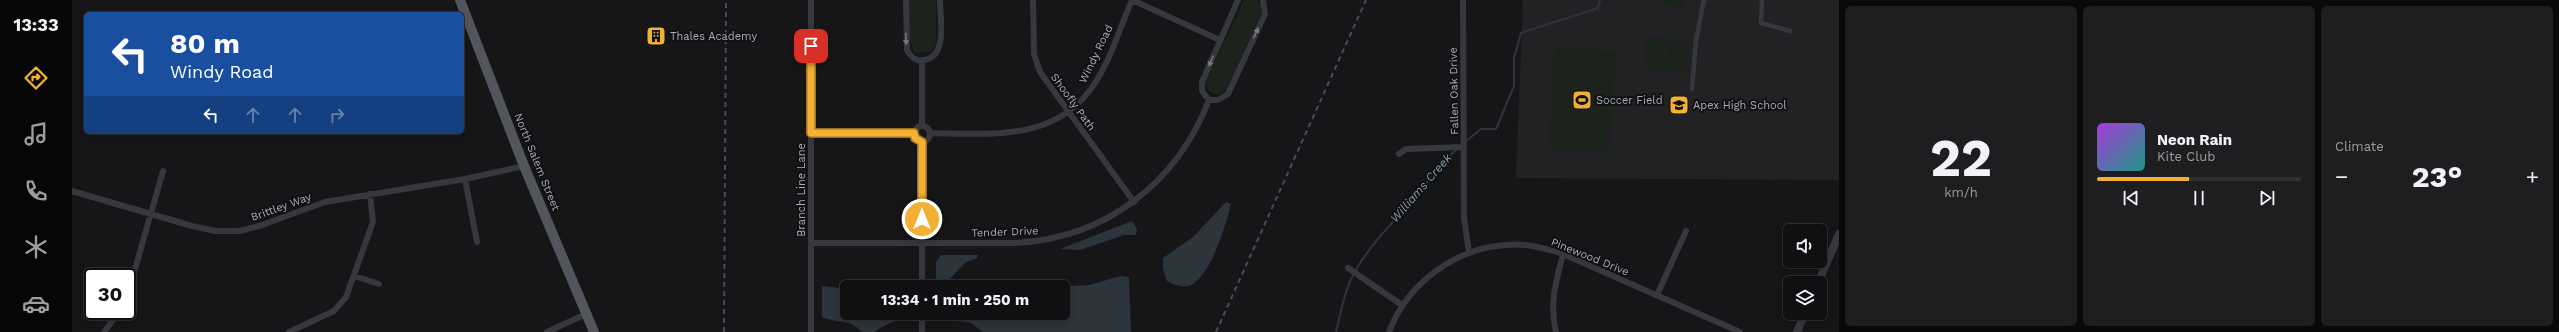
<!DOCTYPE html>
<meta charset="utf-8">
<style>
body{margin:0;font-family:"Work Sans",sans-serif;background:#1e1e20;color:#f1f3f6;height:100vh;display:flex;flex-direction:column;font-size:15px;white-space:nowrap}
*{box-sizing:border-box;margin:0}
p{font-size:13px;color:#9c9d9f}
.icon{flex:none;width:22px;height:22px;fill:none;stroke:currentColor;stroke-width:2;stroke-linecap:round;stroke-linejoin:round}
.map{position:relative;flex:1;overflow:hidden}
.sheet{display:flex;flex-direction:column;gap:6px;padding:6px;background:#09090a;width:720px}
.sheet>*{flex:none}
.hud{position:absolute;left:12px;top:12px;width:380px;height:122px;border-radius:6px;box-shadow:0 2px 10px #0003,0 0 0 1px #303032;background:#1a4fa0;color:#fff;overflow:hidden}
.buttons{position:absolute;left:1711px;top:224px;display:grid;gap:8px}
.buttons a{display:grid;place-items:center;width:44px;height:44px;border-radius:6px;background:#101012;box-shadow:0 2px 10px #0003,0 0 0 1px #303032;font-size:20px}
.speed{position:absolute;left:12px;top:268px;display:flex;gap:8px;font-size:20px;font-weight:700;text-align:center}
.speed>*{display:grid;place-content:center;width:52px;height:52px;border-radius:50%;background:#101012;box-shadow:0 2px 10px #0003,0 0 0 1px #303032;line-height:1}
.speed .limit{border:2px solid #111;border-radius:6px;background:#fff;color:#111}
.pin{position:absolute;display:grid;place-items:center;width:34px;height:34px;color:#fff;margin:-17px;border-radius:8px;box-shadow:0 2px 6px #0006}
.me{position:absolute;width:44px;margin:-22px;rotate:0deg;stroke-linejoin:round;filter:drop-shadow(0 0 3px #0008)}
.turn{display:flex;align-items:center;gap:14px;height:84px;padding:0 20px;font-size:18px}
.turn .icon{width:52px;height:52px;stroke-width:2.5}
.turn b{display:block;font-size:28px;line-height:34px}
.lanes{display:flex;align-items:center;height:38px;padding:0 20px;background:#0003;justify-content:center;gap:20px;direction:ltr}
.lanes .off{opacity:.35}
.big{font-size:30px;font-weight:700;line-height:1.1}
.sheet .widget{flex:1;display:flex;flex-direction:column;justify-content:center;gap:6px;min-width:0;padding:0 14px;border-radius:6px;background:#1e1e20}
.sheet .dial{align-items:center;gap:0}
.dial b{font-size:52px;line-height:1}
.song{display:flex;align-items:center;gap:12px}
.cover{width:48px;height:48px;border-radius:6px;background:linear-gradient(135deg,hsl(280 70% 55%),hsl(170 70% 35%))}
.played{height:4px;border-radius:2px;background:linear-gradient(90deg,#f2b134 45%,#303032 45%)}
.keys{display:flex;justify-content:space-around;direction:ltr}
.heat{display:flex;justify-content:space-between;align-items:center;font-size:22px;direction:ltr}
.sheet .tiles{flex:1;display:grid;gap:6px;grid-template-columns:repeat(3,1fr)}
.trip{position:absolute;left:768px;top:280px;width:230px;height:40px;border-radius:6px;background:#101012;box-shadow:0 2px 10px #0003,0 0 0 1px #303032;font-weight:700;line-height:40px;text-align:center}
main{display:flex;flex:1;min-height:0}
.menu{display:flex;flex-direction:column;width:72px;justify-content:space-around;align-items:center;background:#060607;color:#9c9d9f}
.menu .icon{width:28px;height:28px}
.menu .active{color:#f2b134}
.menu b{font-size:18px;color:#f1f3f6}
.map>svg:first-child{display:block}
.built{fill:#222225}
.green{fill:#1c231d}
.water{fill:#2c353c}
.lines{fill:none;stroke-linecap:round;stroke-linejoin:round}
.stream{stroke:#2c353c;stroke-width:2}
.pedestrian{stroke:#37383d;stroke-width:4.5}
.minor{stroke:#37383d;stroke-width:6}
.tertiary{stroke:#37383d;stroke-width:8}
.primary{stroke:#53555c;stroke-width:10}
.rail{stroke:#4a4c52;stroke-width:2;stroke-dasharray:5 4;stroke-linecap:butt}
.oneway{fill:#757881}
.route-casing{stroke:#9d7322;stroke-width:10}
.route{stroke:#f2b134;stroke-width:7}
.labels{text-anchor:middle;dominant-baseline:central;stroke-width:4;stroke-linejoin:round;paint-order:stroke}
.poi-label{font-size:11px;fill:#a8adb8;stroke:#111113;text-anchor:start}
.street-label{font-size:11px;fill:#a8adb8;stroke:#111113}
.water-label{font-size:12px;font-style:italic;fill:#7f9bb3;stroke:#111113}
</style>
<main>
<nav class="menu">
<b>13:33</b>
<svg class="icon active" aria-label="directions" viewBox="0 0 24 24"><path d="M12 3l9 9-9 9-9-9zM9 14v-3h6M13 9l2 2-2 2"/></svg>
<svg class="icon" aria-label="music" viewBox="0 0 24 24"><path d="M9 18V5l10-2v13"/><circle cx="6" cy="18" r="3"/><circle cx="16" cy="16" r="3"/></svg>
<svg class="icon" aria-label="phone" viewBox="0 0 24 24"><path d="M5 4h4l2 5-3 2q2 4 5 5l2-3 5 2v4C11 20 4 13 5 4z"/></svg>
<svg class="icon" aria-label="climate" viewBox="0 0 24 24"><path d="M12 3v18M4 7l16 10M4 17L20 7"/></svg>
<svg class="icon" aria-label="car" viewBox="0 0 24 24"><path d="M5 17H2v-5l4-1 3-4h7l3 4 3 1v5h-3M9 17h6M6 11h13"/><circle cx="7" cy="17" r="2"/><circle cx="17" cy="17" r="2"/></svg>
</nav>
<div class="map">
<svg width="1767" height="332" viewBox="0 0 1767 332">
<rect width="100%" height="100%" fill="#161618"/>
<path class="built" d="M1451 0H1767V180L1444 178Z"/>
<path class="green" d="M837 0H864V42L860 52H842L837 37Z
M1172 0H1184L1189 4V14L1155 89 1146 95 1138 92 1133 85 1135 78Z
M1582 0H1614L1612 10Z
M1574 36 1593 38 1589 71 1572 69Z
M1596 39 1617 40 1614 72 1593 71Z
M1483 48 1543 52 1537 153 1476 149Z"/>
<path class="water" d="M1154 202 1159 204C1153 227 1141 270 1121 284 1113 289 1102 285 1095 281L1091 268V258L1121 237Z
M1060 221 1065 229 1064 235H1052L1008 250 988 249Z
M869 255H906L905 258 894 262 870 287H864V262Z
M1048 276 1057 277 1059 332H911L899 323 869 318 873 313 897 315 899 313H991V287H979L1018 285Z
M750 286 775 289V313H831L830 318C822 322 809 326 803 332H790C777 318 766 324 750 317Z"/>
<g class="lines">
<path class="stream" d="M1393 142 1409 129H1424L1442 86V58L1449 33 1526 8 1528 0
M1264 332C1269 311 1273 287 1285 268 1300 243 1321 222 1341 200 1356 183 1367 164 1385 149"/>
<path class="pedestrian" d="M1690 0 1689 23 1718 31
M1620 89 1624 40 1632 0"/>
<path class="minor" d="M834 0 835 50C838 56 844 62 852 60 876 57 868 18 868 0
M961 0 962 54 968 72 1062 202
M1060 0 1148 40
M1166 0 1130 82V91L1137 100H1146L1156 94 1193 14 1191 0
M1391 0 1392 218 1397 253
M850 61V125
M842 134a8 8 0 1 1 16 0a8 8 0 1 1-16 0Z
M739 133H841
M858 133C919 134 986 142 1023 83 1039 59 1048 27 1060 0
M1327 154 1334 149 1392 147
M393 179 405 242
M0 191 120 226 143 231H168L190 225 253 202 393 179 452 166
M739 243H944C1034 238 1105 183 1137 100
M1276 268 1330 305
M282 276 307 284
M850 287V142
M1585 295 1614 231
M55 297 91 171
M32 332 48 311
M217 332 262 311 274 297 301 222 298 194
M475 332 514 314
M739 332V0
M850 332V313
M1317 332C1335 284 1383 248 1434 245 1454 243 1472 248 1491 254L1668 332
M1484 332C1477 304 1484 281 1491 254"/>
<path class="tertiary" d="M1746 283 1767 234
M1725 332 1733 313"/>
<path class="primary" d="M388 0 452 166 522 332"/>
<path class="rail" d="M652 332 654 0
M1144 332 1294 0"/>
</g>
<defs><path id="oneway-solid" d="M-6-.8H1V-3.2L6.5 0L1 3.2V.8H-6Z"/></defs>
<g class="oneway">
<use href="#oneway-solid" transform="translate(1184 33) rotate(-66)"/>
<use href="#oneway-solid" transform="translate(834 39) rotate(88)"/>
<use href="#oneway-solid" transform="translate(1139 61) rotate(113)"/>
</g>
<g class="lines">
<defs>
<path id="route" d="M739 46V133H842L843 138 850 142V219"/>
</defs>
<use href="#route" class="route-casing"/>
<use href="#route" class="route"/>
</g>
<defs>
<symbol id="building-square" viewBox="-11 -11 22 22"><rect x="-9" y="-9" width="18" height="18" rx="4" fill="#f2b134" stroke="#111113"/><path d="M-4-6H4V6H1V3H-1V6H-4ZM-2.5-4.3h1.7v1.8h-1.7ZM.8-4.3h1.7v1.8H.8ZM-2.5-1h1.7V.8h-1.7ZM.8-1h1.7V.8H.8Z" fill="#111"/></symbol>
<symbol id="stadium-square" viewBox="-11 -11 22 22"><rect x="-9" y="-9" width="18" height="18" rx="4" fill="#f2b134" stroke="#111113"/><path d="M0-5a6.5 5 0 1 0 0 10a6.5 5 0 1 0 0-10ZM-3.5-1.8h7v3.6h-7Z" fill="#111"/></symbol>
<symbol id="school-square" viewBox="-11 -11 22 22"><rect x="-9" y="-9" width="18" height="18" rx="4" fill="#f2b134" stroke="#111113"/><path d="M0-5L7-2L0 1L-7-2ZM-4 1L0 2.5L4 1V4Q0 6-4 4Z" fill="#111"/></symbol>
</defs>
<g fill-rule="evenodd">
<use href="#building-square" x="573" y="25" width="22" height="22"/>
<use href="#stadium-square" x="1499" y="89" width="22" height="22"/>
<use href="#school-square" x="1596" y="94" width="22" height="22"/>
</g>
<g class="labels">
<g class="poi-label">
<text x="598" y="36">Thales Academy</text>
<text x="1524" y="100">Soccer Field</text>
<text x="1621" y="105">Apex High School</text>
</g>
<g class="street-label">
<text transform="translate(1024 54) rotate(-64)">Windy Road</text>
<text transform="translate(1382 91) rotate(-91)">Fallen Oak Drive</text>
<text transform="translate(1001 102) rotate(54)">Shoofly Path</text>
<text transform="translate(465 162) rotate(68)">North Salem Street</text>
<text transform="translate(729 190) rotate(-90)">Branch Line Lane</text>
<text transform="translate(209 207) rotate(-20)">Brittley Way</text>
<text transform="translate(933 232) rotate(-2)">Tender Drive</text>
<text transform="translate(1518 257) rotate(22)">Pinewood Drive</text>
</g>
<g class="water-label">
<text transform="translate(1349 188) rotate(-49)">Williams Creek</text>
</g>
</g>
</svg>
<div class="buttons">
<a><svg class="icon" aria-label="sound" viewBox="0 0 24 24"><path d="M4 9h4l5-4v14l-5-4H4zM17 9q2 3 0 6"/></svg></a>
<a><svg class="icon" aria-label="layers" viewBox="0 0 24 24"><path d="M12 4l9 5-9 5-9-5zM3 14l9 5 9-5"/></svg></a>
</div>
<div class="speed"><div class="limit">30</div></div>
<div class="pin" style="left:739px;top:46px;background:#d93025"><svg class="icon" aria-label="arrive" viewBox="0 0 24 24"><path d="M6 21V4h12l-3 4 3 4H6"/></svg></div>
<svg class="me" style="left:850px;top:219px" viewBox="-20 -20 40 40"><circle r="17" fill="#f2b134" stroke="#fff" stroke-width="3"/><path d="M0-11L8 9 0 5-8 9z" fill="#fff"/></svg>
<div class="trip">13:34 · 1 min · 250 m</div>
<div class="hud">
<div class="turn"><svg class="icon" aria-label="left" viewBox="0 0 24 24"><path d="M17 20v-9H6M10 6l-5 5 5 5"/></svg><div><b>80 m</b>Windy Road</div></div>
<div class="lanes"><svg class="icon" aria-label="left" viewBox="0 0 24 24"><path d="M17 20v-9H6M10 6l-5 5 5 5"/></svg><svg class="icon off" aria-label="ahead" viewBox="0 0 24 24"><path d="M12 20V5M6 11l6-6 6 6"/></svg><svg class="icon off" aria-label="ahead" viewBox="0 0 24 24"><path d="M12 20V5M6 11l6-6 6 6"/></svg><svg class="icon off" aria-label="right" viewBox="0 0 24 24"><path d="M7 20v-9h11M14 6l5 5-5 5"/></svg></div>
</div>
</div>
<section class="sheet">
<div class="tiles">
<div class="widget dial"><b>22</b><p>km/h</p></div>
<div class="widget">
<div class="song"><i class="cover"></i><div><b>Neon Rain</b><p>Kite Club</p></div></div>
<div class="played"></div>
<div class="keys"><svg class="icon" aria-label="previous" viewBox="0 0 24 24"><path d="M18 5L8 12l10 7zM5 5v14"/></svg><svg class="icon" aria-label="pause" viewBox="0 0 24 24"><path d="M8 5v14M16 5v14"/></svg><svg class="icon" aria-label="next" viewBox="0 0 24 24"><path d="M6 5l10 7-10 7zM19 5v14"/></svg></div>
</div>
<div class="widget"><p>Climate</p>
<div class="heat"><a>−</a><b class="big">23°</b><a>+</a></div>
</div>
</div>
</section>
</main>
